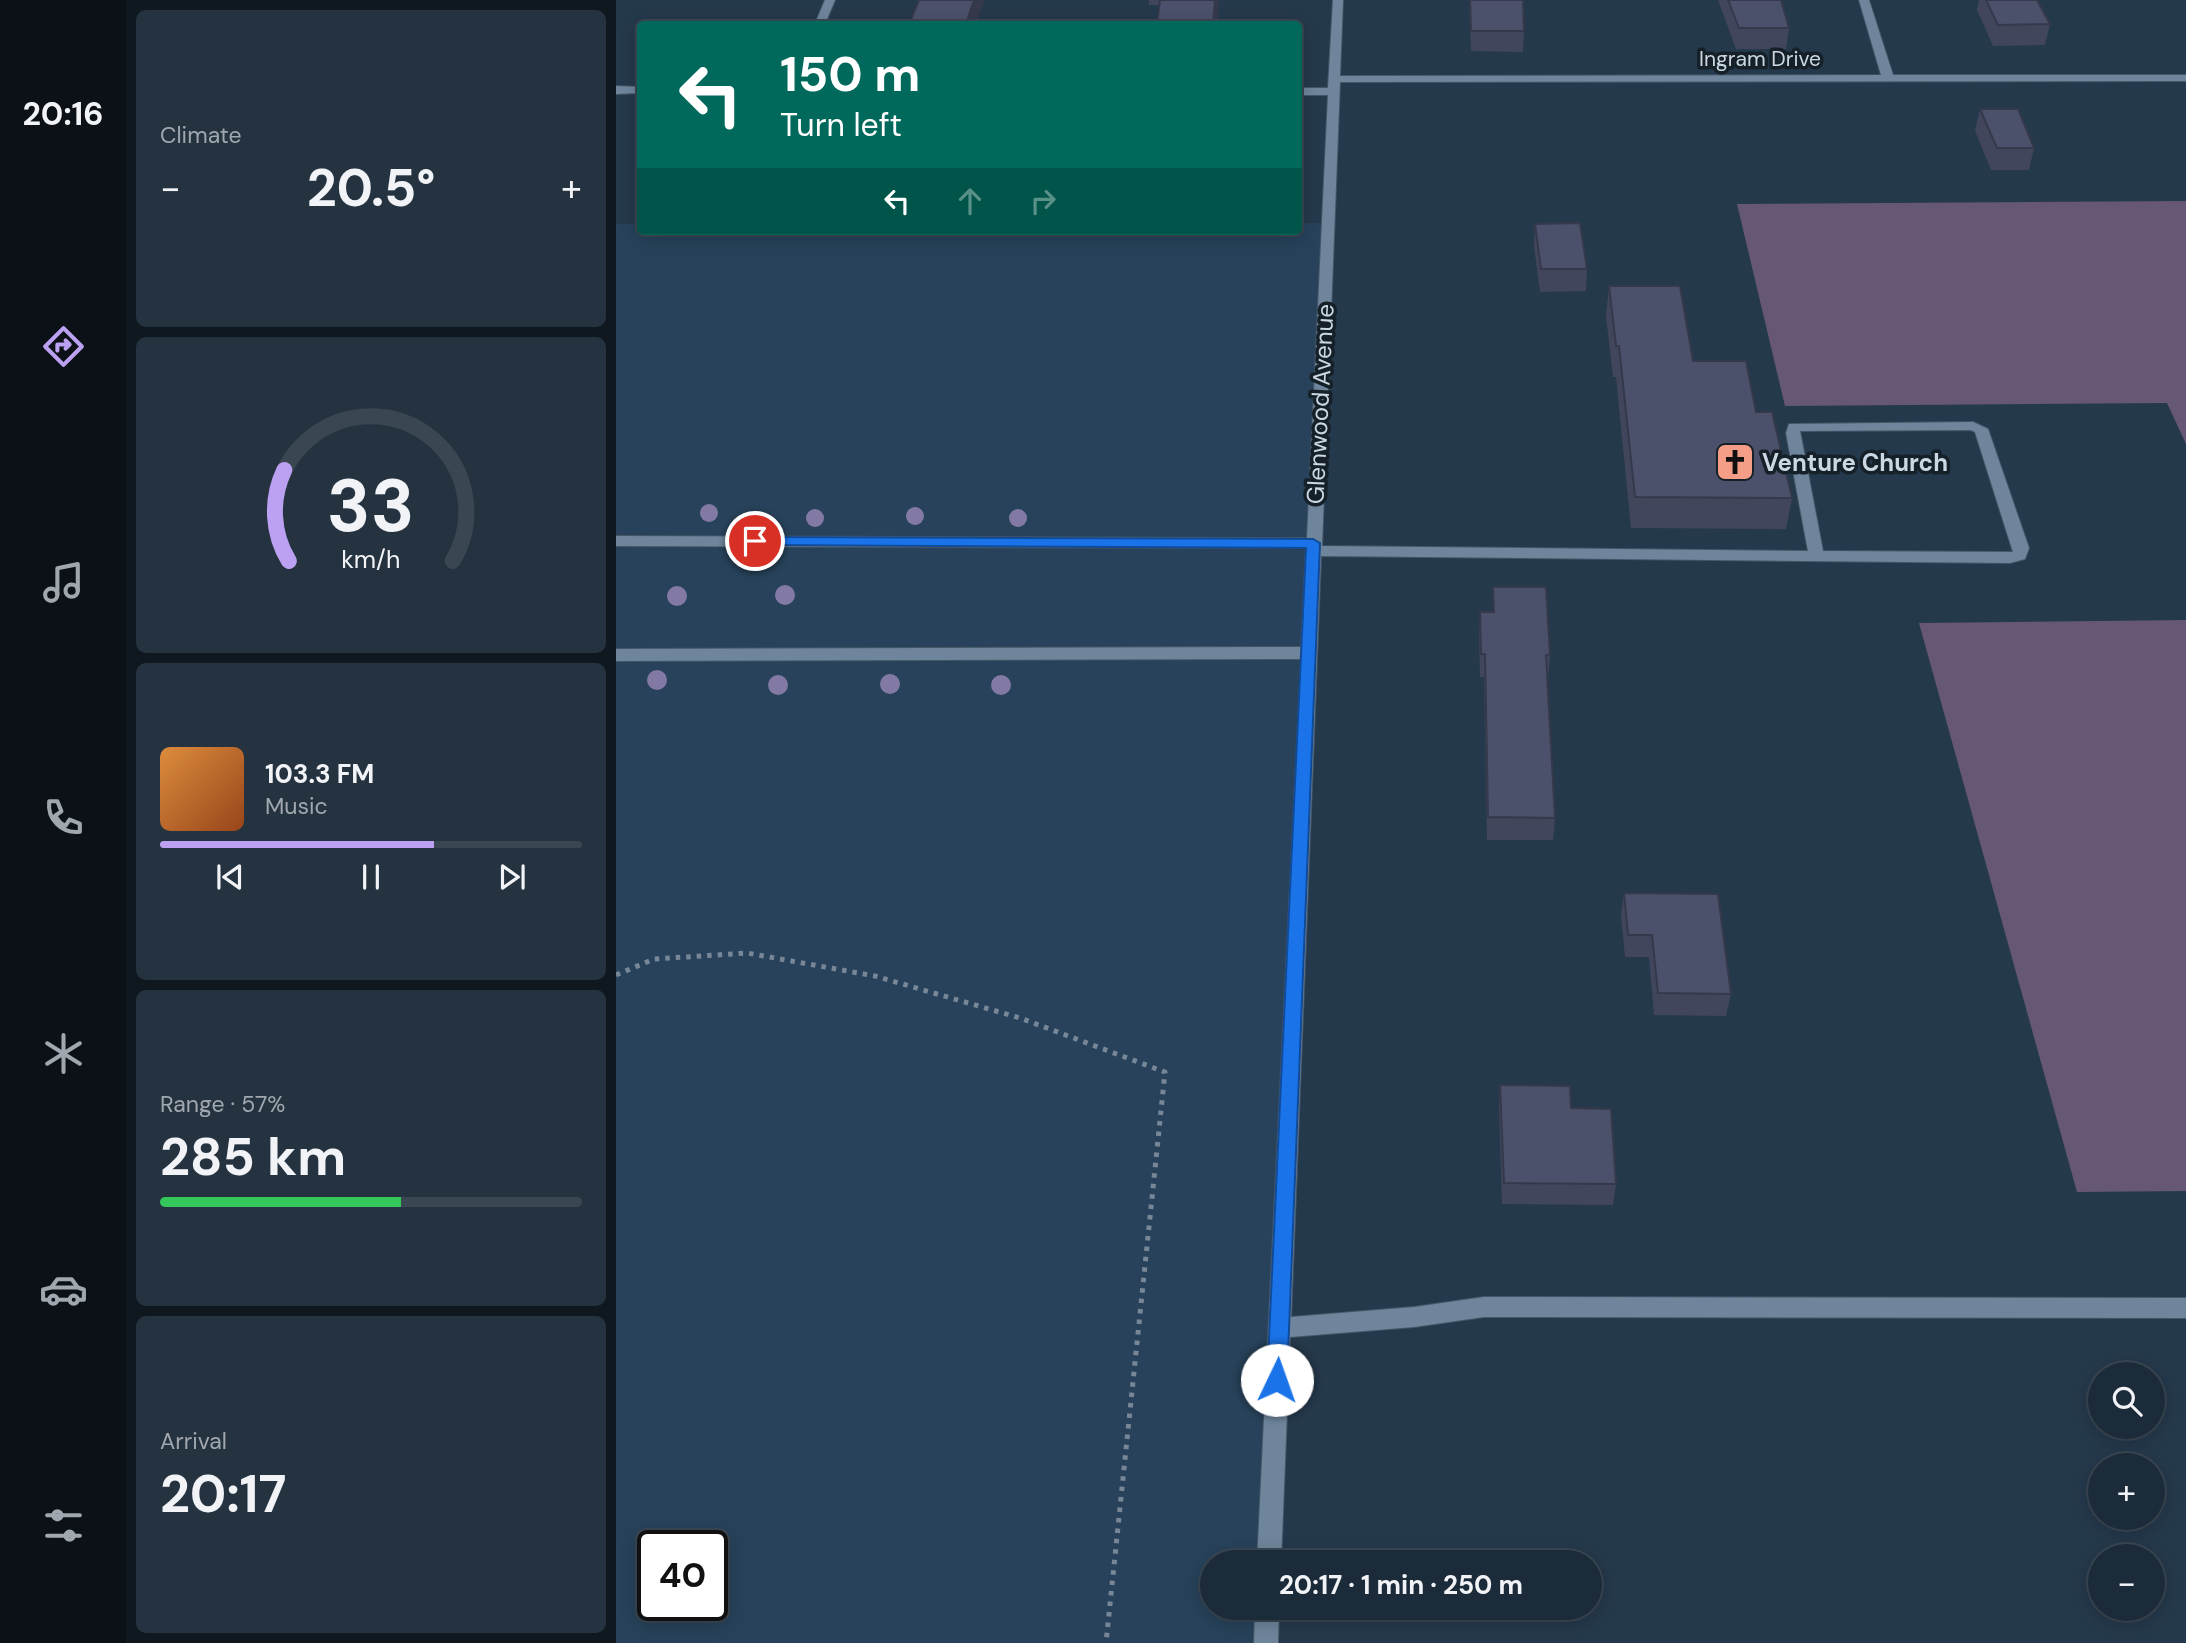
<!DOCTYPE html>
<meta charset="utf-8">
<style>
body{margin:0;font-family:"DM Sans",sans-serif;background:#253341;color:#f1f3f6;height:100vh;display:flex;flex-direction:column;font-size:26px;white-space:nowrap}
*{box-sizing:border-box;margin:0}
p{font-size:23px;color:#a0a7ae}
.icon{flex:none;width:38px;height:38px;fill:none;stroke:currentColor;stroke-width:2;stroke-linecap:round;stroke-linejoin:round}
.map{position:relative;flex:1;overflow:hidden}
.side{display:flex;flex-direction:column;gap:10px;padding:10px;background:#0f181f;width:490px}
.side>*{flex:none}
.hud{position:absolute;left:21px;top:21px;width:665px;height:214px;border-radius:7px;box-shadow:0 4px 18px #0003,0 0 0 2px #3a4753;background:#00695c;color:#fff;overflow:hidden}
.fabs{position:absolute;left:1472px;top:1362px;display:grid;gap:14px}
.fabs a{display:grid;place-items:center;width:77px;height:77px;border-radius:50%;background:#1c2b39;box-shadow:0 4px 18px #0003,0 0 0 2px #3a4753;font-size:35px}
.speed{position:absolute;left:21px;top:1530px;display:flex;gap:14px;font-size:35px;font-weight:700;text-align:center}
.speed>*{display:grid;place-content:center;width:91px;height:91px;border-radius:50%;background:#1c2b39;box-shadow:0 4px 18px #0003,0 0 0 2px #3a4753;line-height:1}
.speed .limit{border:4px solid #111;border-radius:10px;background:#fff;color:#111}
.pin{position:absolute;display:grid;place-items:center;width:60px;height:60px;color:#fff;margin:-30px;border:4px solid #fff;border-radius:50%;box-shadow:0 2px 7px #0007}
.me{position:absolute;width:77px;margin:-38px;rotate:3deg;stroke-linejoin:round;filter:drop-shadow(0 0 5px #0008)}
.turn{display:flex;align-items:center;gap:24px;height:147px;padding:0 28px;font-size:32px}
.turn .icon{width:91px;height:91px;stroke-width:2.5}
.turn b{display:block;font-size:49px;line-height:60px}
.lanes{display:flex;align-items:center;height:66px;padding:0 28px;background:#0003;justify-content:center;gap:35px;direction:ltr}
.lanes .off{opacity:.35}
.big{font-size:52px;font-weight:700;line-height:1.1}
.side .widget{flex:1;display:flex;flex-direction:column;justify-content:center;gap:10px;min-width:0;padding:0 24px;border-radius:10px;background:#253341}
.side .dial{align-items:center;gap:0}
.dial svg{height:182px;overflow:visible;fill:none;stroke:#3a4753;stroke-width:7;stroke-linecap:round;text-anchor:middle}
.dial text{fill:#f1f3f6;stroke:none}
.song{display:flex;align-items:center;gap:21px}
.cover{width:84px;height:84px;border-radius:10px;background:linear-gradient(135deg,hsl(30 70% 55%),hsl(20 70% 35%))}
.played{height:7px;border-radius:4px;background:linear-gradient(90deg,#bca0f2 65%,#3a4753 65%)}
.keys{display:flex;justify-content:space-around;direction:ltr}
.heat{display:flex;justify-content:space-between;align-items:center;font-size:38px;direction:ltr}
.charge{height:10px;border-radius:5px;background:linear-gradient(90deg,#34c759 57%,#3a4753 0)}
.trip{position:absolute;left:584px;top:1550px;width:402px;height:70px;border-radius:35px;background:#1c2b39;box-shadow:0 4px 18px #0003,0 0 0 2px #3a4753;font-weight:700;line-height:70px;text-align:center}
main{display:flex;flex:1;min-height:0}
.menu{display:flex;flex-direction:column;width:126px;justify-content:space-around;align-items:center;background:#0b1117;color:#a0a7ae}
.menu .icon{width:49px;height:49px}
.menu .active{color:#bca0f2}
.menu b{font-size:32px;color:#f1f3f6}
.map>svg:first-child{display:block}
.built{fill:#27425a;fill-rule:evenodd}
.green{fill:#665776}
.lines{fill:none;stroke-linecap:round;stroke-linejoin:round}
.minor-casing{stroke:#455767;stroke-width:2}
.path{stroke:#778797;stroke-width:5;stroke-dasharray:4.5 6;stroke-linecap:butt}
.minor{fill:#6e859b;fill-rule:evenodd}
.tree{fill:#827aa5}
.wall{fill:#41465c}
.shaded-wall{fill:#35394b}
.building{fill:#4c516b;stroke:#35394b;stroke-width:2}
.route{fill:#1a73e8;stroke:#114b97;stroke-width:2}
.labels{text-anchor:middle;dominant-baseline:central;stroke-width:7;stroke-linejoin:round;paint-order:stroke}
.far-street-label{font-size:21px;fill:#cbd7e3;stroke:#162028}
.street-label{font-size:24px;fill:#cbd7e3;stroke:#162028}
.poi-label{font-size:24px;font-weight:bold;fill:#cbd7e3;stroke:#162028;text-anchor:start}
</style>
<main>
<nav class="menu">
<b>20:16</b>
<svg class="icon active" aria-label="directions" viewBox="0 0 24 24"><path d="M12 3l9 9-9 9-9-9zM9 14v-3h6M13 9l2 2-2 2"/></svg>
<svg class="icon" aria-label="music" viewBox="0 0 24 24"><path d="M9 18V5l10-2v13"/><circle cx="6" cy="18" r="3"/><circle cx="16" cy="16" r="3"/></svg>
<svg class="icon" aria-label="phone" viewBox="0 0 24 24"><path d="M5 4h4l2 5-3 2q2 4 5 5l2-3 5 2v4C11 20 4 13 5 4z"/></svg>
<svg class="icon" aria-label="climate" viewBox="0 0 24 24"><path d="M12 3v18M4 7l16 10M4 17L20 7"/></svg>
<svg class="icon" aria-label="car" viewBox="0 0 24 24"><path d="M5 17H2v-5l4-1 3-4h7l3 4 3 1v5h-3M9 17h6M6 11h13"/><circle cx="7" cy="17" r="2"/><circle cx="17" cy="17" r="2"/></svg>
<svg class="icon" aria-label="filters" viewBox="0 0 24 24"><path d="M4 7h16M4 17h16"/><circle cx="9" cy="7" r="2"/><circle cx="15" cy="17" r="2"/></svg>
</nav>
<section class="side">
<div class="widget"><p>Climate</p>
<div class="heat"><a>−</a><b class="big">20.5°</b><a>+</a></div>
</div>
<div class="widget dial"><svg viewBox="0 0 100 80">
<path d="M14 69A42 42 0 1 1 86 69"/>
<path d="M14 69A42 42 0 0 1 12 29" stroke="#bca0f2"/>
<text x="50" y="56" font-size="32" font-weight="700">33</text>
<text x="50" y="72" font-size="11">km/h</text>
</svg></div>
<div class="widget">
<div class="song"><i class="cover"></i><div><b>103.3 FM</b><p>Music</p></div></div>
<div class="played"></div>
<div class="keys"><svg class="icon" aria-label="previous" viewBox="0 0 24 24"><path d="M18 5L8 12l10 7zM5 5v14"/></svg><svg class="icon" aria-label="pause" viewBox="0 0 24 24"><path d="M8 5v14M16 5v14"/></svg><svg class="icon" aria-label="next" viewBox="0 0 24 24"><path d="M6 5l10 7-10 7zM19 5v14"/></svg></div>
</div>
<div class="widget"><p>Range · 57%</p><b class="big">285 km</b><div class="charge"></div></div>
<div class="widget"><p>Arrival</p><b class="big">20:17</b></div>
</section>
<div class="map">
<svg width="1570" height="1643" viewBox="0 0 1570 1643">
<rect width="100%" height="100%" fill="#25394c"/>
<path class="built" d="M683 223H713L653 1563H597V1608H651L650 1643H0V224H24V231H682ZM37 1545H96V1605H37Z"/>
<path class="green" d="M1570 201V444L1551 403 1169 406 1121 204Z
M1570 620V1191L1461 1192 1303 623Z"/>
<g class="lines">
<defs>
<path id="minor" d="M209 0H219L209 24H199Z
M717 0H727L724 76 1265 75 1243 0H1253L1277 75H1570V81L724 82 706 546 1192 551 1170 433 1173 424 1357 422 1372 429 1413 548 1409 559 1394 563 705 556 675 1317 798 1307 868 1297 1570 1298V1318L868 1317 798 1327 674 1337 665 1563H641L685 659 0 661V649L685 647 690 548 0 546V536L691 538 712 95H682V88H712ZM1355 430 1359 432 1397 552 1207 551 1184 431Z
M0 86 24 87V93L0 94Z
M639 1608H663L662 1643H638Z"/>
</defs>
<use href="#minor" class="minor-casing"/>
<path class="path" d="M0 975 38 959 131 953 259 976 404 1018 549 1072 490 1643"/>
<use href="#minor" class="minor"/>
</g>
<g class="tree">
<circle cx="93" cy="513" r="9"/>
<circle cx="299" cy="516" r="9"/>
<circle cx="199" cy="518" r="9"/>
<circle cx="402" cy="518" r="9"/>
<circle cx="169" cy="595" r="10"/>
<circle cx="61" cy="596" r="10"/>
<circle cx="41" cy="680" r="10"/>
<circle cx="274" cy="684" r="10"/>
<circle cx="162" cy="685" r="10"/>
<circle cx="385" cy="685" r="10"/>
</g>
<path class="wall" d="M533 0H603L601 24 543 5H533Z
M853 0H907L908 31 907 52 855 51Z
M1102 0H1165L1173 28 1170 49H1120Z
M1363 0H1421L1434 24 1429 45 1377 46 1361 10Z
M1364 109 1418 148 1413 170H1375L1359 131Z
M919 224 971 269 970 291 924 292 918 246Z
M993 286 1077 361 1140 412 1176 498 1170 529 1015 528 1000 377H997L990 316Z
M877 587 934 655 932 678H931L939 818 937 840H871L868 677H864L863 635 864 612H877Z
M1008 893 1115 994 1110 1016 1038 1015 1033 957H1009L1005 915Z
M884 1085 955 1108 1000 1184 997 1205 886 1204 883 1107Z"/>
<path class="shaded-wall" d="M358 0H369L360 24H350Z
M599 0H603L601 24H597Z"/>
<path class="building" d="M303 0H358L350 24H293Z
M544 0H599L597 24H541Z
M854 0H907L908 31H855Z
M1112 0H1165L1173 28H1123Z
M1370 0H1421L1434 24 1382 25Z
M1364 109H1402L1418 148H1381Z
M964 223 971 269H925L919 224Z
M993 286H1064L1077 361H1130L1140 412H1156L1176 498 1019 497 1003 346H1000Z
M877 587H930L934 655H930L939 818 872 817 869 654H865L864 612H878Z
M1008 893 1102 894 1115 994 1042 993 1036 935H1012Z
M884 1085 954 1086 955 1108 995 1109 1000 1184 888 1183Z"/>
<path class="route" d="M139 537 697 539 704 543 671 1380 668 1387 661 1390 654 1387 651 1380 690 548 134 545 132 541Z"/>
<defs>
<symbol id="church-square" viewBox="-11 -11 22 22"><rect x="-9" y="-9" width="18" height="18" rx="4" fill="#f49e87" stroke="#162028"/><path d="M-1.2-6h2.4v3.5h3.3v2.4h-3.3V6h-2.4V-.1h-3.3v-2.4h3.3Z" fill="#111"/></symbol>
</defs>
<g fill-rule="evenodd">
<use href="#church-square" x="1097" y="440" width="44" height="44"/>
</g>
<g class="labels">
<g class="far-street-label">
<text x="1144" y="59">Ingram Drive</text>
</g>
<g class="street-label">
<text transform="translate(704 404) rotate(-87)">Glenwood Avenue</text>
</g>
<g class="poi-label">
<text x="1146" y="462">Venture Church</text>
</g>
</g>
</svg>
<div class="fabs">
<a><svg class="icon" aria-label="search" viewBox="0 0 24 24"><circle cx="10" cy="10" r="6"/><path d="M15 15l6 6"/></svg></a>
<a>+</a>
<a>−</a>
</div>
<div class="speed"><div class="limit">40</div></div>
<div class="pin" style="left:139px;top:541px;background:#d93025"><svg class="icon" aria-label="arrive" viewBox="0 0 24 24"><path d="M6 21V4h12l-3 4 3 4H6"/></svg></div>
<svg class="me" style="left:661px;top:1380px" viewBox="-20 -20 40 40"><circle r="19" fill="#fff"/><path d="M0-13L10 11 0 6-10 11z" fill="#1a73e8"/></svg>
<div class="trip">20:17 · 1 min · 250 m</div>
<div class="hud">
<div class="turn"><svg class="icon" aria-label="left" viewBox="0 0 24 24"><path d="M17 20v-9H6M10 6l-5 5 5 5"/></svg><div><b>150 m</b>Turn left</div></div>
<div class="lanes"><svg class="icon" aria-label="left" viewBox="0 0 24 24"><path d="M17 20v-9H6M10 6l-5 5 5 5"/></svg><svg class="icon off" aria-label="ahead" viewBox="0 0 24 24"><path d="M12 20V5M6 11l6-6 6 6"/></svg><svg class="icon off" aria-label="right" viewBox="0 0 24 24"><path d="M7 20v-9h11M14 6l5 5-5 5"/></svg></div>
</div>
</div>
</main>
